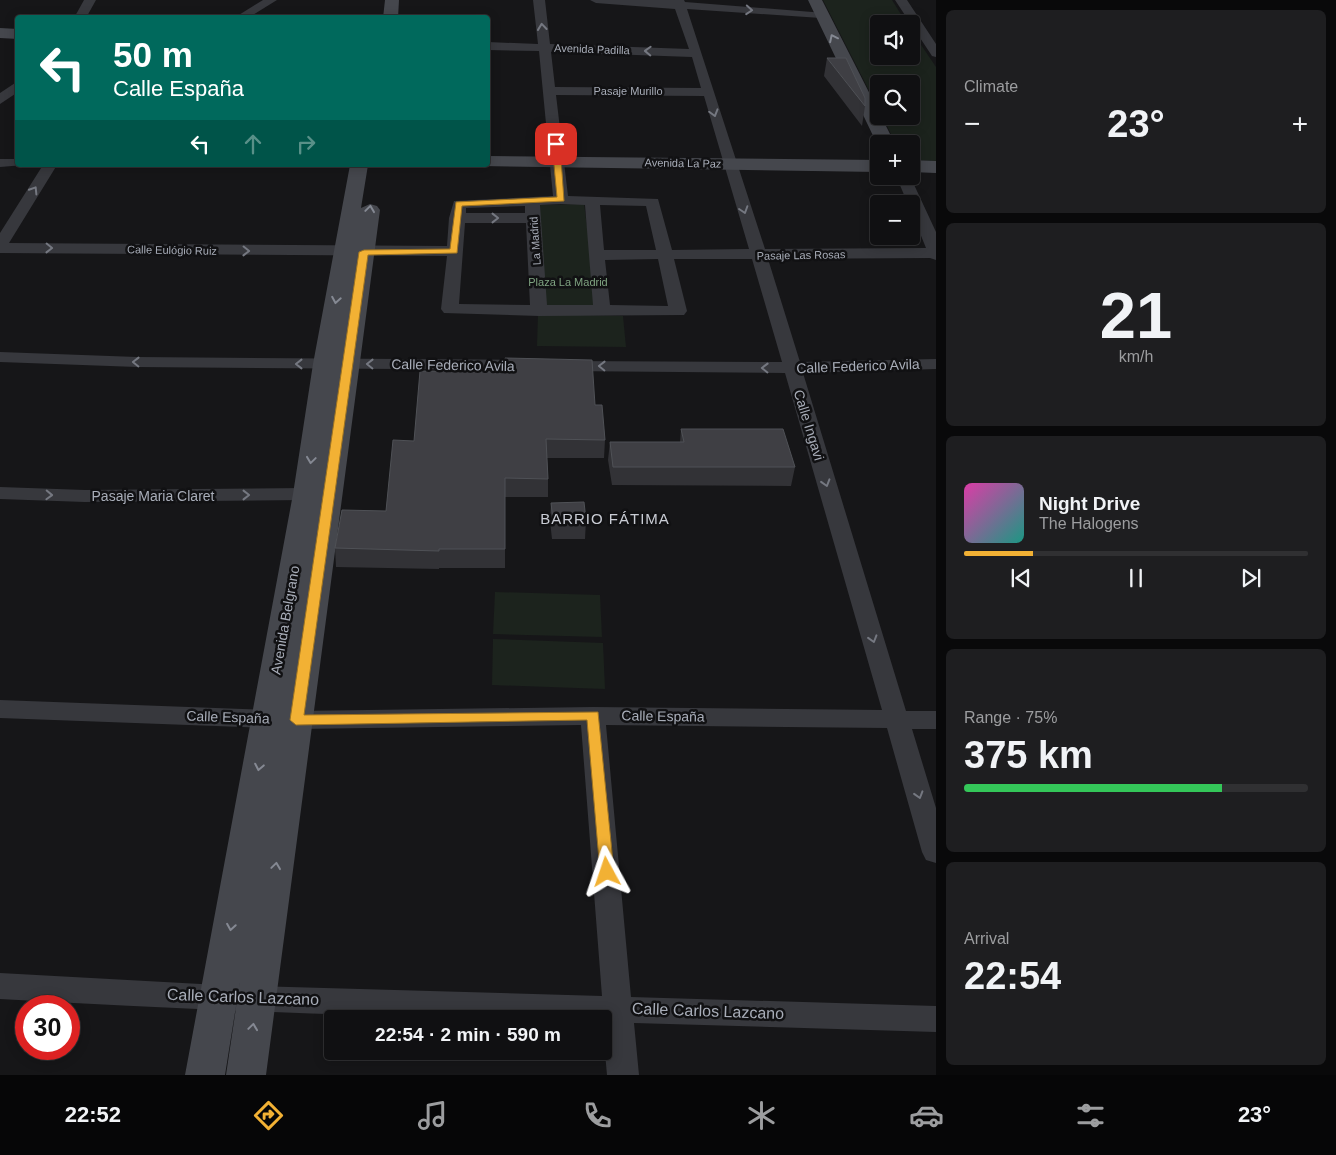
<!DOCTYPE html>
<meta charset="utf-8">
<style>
body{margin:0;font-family:Helvetica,sans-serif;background:#1e1e20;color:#f1f3f6;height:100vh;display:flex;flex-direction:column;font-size:19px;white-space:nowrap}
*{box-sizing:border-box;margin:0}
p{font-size:16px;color:#9c9d9f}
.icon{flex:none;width:28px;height:28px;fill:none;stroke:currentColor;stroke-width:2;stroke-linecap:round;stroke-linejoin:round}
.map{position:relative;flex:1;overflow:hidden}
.panel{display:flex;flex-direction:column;gap:10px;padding:10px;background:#09090a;width:400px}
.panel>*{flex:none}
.top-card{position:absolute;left:15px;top:15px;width:475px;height:152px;border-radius:5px;box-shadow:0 2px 12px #0003,0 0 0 1px #303032;background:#00695c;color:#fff;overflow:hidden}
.tools{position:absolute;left:870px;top:15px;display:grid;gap:10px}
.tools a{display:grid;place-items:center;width:50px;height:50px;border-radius:5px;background:#101012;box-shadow:0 2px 12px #0003,0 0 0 1px #303032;font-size:25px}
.speed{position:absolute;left:15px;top:995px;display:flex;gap:10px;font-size:25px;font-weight:700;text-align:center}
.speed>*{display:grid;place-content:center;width:65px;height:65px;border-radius:50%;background:#101012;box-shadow:0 2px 12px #0003,0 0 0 1px #303032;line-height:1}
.speed .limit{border:8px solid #d22;background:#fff;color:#111}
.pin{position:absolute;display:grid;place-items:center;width:42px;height:42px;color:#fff;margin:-21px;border-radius:10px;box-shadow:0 2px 8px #0006}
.me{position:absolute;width:55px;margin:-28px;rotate:355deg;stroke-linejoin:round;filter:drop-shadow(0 0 4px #0008)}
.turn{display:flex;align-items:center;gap:18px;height:105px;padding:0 15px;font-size:22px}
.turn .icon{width:65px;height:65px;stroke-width:2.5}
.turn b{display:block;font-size:35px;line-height:42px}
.lanes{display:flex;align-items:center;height:48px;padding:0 15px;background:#0003;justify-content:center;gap:25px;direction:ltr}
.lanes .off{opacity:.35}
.big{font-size:38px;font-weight:800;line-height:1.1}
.panel .widget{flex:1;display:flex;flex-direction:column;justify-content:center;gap:8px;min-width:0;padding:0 18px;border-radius:8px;background:#1e1e20}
.panel .dial{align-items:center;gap:0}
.dial b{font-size:65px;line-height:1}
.song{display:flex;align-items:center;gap:15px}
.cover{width:60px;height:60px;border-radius:8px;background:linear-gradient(135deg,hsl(320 70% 55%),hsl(170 70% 35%))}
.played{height:5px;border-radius:2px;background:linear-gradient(90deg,#f2b134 20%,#303032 20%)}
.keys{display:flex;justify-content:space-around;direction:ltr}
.heat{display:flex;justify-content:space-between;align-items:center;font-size:28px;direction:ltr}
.charge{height:8px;border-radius:4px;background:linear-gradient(90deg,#34c759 75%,#303032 0)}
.trip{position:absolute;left:324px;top:1010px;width:288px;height:50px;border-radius:5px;background:#101012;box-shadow:0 2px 12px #0003,0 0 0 1px #303032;font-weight:800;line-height:50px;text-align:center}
.tab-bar{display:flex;height:80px;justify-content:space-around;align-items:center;background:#060607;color:#9c9d9f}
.tab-bar .icon{width:35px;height:35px}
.tab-bar .current{color:#f2b134}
.tab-bar b{font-size:22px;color:#f1f3f6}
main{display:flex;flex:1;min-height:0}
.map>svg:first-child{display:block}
.green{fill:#1c231d}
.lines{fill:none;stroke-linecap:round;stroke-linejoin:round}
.street{fill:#37383d;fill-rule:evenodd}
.secondary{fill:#45474d;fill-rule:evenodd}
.wall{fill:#323236}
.building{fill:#3f3f44;stroke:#4f5156}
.oneway{stroke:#757881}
.oneway2{stroke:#858993}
.route{fill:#f2b134;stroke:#9d7322}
.labels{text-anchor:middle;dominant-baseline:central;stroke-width:5;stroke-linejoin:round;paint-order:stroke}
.far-street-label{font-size:11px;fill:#a8adb8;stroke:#111113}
.far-park-label{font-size:11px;fill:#7fa381;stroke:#111113}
.street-label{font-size:14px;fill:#a8adb8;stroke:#111113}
.neighbourhood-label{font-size:15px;letter-spacing:1px;fill:#c9ccd4;stroke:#111113}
.near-street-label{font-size:16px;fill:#a8adb8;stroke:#111113}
</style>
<main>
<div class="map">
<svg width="936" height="1075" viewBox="0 0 936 1075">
<rect width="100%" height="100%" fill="#161618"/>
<path class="green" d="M823 0H892L907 24H879V56H911V30L936 67V161L911 160V144H896L882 116H911V84H879V110Z
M584 204 598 309H542L540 205Z
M538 314 623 316 626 347 537 346Z
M495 592 600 595 602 637 493 634Z
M493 639 603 643 605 689 492 685Z"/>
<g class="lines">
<path class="street" d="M84 0H96L86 18H74Z
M263 0H277L248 18H234Z
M533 0H545L550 44 689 49 675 9 596 3 590 0H684L685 2 825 13V17L821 18 687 9 765 249 926 248 911 211V204H908L896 176H910L936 232V260L930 258 768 259 800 362 936 359V369L803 373 906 711H936V729H912L936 808V863L926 860 922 852 887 728 606 725 631 997 936 1006V1032L634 1023 639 1075H607L602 1019C401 1019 201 1010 0 999V973L219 985 602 996 581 725 297 729 0 718V700L297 711 593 707 882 710 785 373 564 371 558 370 555 366 558 362 564 361 782 362 752 259H674L687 311 684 315 539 316 444 313 441 309 447 256 0 253V233L43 165H57L9 243 447 246 449 218 454 201 553 196 539 51 488 50V42L538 44ZM551 52 692 57 701 88 555 87ZM556 95 704 96 749 249 672 250 658 199 568 196ZM561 204 585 205 593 305H547L540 205ZM600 205 646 206 656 250H604ZM525 206V213H466V208ZM465 223H526L530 305 459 304ZM658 259 668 306 610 305 605 260Z
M895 0H907L936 44V57L932 56Z
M18 81V92L0 104V93Z
M0 159H18V165H24L0 167Z
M0 352 137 357 533 360 539 361 542 365 539 369 533 370 137 367 0 362Z
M0 487 85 490 306 488 313 490 316 494 313 498 306 500 85 502 0 499Z"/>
<path class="secondary" d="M385 0H399L398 18H383Z
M808 0H822L879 112V116H881L895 144H879V147L877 144Z
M0 28 18 29V39L0 38Z
M488 156 879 160V172L481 166 488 165Z
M911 160 936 161V173L911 172Z
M350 165H368L361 208 370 204 377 206 380 210 266 1075H226L240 981 225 1075H185L293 494 313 364Z"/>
</g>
<path class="wall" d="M827 58 865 106 862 126 824 76Z
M595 405 605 440 604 458H547L548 479V497H505V568H439V569L336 567 335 548 386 511 414 441Z
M681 429 795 467 791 486 612 485 608 460 610 442H680Z
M551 503 586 520 585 539H552L550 521Z"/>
<path class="building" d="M827 58H846L865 98V106Z
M505 358 592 360 595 405H602L605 440 546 439 548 479 505 478V549H439V551L335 548 342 510 386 511 393 440 414 441 420 371 505 372Z
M681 429H783L795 467H613L610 442H684Z
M584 502 586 520H553L551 503Z"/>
<defs><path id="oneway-chevron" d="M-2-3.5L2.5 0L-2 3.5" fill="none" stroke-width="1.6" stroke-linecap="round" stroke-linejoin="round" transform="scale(1.25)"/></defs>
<g class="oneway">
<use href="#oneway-chevron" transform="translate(749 10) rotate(4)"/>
<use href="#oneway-chevron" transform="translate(542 27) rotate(-96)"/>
<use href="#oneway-chevron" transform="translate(648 51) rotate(-178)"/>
<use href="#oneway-chevron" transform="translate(714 113) rotate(74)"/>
<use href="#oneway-chevron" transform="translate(34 190) rotate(-58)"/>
<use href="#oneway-chevron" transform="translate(744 210) rotate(72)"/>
<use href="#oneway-chevron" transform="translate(495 218)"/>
<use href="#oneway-chevron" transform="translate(49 248) rotate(1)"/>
<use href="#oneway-chevron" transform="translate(246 251) rotate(1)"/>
<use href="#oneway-chevron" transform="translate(136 362) rotate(-179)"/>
<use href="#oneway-chevron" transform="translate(299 364) rotate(-180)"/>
<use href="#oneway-chevron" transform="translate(370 364) rotate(-179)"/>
<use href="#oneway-chevron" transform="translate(602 366) rotate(-179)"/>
<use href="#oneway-chevron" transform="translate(765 368) rotate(-179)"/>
<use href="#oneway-chevron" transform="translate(826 483) rotate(73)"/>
<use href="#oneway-chevron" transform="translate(49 495) rotate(2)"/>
<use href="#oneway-chevron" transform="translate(246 495)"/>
<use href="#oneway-chevron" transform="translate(873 639) rotate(73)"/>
<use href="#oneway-chevron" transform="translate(919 795) rotate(73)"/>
</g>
<g class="oneway2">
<use href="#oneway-chevron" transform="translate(833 38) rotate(-116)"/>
<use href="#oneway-chevron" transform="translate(370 209) rotate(-82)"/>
<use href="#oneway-chevron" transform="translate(336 300) rotate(100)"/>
<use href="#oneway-chevron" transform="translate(311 460) rotate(98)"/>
<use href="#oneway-chevron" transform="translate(259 767) rotate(101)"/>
<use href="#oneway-chevron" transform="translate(276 866) rotate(-82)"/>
<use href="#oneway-chevron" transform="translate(231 927) rotate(99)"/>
<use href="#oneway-chevron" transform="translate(253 1027) rotate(-82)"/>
</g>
<path class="route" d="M556 142 560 144 564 201 462 206 457 253 368 255 304 715 598 712 614 872 612 876H602L600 872 587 720 296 725 290 720 359 252 364 250 450 249 456 202 557 197 552 144Z"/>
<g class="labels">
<g class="far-street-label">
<text transform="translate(592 49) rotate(2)">Avenida Padilla</text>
<text x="628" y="91">Pasaje Murillo</text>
<text transform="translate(683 163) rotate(1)">Avenida La Paz</text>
<text transform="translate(535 241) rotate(-94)">La Madrid</text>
<text transform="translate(172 250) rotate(1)">Calle Eulógio Ruiz</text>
<text transform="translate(801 255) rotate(-1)">Pasaje Las Rosas</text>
</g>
<g class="far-park-label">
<text x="568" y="282">Plaza La Madrid</text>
</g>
<g class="street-label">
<text transform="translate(453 365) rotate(1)">Calle Federico Avila</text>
<text transform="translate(858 366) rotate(-2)">Calle Federico Avila</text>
<text transform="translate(809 425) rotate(73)">Calle Ingavi</text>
<text x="153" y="496">Pasaje Maria Claret</text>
<text transform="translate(285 620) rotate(-80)">Avenida Belgrano</text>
<text transform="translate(663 716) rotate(1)">Calle España</text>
<text transform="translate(228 717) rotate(2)">Calle España</text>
</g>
<g class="neighbourhood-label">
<text x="605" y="518">BARRIO FÁTIMA</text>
</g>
<g class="near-street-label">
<text transform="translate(243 997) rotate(2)">Calle Carlos Lazcano</text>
<text transform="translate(708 1011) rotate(2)">Calle Carlos Lazcano</text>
</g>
</g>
</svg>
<div class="tools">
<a><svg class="icon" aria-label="sound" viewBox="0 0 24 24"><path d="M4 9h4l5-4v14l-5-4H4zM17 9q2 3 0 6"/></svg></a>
<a><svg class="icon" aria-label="search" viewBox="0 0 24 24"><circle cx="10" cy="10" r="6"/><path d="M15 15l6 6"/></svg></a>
<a>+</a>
<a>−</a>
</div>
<div class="speed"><div class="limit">30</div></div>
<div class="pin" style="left:556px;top:144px;background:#d93025"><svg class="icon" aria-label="arrive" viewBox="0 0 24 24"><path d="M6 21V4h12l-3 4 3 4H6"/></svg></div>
<svg class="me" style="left:607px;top:872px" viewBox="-20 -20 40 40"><path d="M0-17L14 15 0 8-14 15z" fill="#f2b134" stroke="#fff" stroke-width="4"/></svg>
<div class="trip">22:54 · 2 min · 590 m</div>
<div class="top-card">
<div class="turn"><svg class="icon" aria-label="left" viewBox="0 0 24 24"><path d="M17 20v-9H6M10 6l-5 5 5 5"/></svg><div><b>50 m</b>Calle España</div></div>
<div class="lanes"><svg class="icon" aria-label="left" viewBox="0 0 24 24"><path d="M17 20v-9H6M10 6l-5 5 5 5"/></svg><svg class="icon off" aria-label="ahead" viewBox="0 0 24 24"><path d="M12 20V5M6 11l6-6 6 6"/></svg><svg class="icon off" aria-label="right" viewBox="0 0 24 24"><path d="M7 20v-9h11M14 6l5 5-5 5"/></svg></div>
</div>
</div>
<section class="panel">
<div class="widget"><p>Climate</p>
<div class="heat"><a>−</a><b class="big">23°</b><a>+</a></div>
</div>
<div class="widget dial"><b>21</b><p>km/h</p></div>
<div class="widget">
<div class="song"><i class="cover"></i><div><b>Night Drive</b><p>The Halogens</p></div></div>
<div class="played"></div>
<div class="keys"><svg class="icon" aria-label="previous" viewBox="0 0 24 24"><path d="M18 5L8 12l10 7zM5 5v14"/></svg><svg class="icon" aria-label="pause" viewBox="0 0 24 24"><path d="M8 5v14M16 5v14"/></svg><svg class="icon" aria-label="next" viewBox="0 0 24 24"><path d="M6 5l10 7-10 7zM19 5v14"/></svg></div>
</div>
<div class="widget"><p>Range · 75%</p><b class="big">375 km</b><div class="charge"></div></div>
<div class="widget"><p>Arrival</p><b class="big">22:54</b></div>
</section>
</main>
<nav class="tab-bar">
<b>22:52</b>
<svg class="icon current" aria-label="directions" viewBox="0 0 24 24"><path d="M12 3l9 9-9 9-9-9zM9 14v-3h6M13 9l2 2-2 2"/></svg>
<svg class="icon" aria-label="music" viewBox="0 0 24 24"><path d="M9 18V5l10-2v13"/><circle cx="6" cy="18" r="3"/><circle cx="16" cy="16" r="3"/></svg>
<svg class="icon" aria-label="phone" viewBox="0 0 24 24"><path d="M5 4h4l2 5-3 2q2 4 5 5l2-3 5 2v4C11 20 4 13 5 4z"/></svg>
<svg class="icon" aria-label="climate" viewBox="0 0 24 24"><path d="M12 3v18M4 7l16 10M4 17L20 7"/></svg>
<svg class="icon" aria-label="car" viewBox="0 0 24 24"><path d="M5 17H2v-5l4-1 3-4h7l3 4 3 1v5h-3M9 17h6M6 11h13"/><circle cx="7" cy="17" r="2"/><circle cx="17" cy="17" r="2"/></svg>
<svg class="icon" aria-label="filters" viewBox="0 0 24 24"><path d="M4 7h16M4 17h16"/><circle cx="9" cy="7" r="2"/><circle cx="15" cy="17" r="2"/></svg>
<b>23°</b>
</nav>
